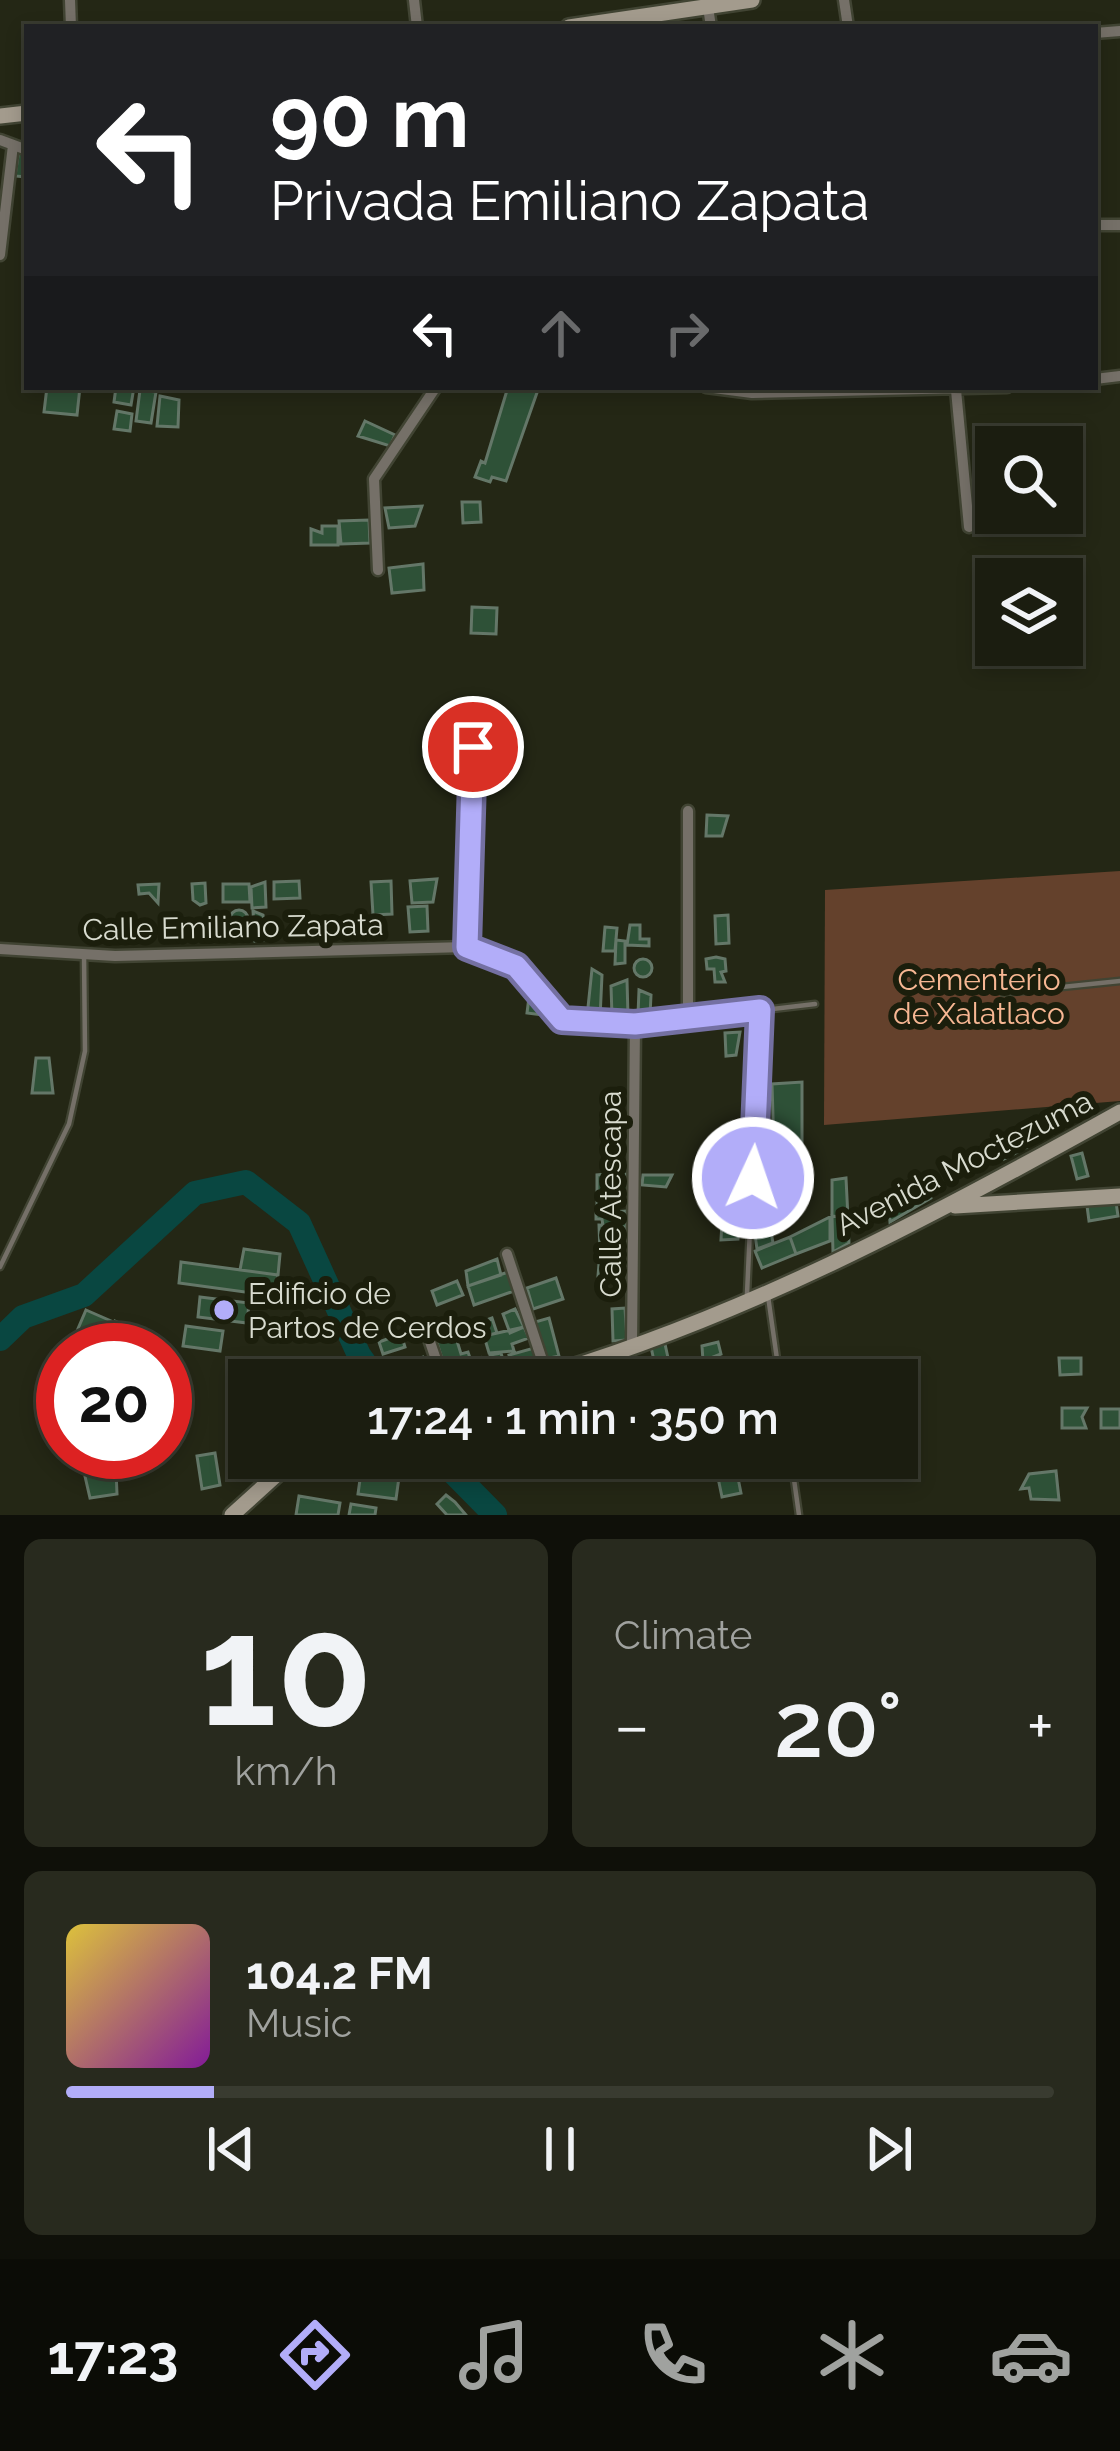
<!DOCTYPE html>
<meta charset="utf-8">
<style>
body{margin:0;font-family:Raleway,sans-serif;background:#282a1e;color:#f1f3f6;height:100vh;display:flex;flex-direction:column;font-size:45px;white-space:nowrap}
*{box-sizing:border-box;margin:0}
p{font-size:39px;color:#a0a29f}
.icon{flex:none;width:66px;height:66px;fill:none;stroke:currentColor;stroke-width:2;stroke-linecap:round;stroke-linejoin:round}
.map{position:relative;height:1515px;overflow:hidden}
.side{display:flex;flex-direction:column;gap:24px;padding:24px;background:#0f1009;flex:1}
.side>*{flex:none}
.top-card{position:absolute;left:24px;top:24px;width:1074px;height:366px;border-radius:0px;box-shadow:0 6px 18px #0003,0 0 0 3px #393b30;background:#202124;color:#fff;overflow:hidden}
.buttons{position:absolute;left:975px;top:426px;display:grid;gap:24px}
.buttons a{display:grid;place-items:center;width:108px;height:108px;border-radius:0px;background:#1b1d10;box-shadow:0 6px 18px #0003,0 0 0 3px #393b30;font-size:60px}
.speed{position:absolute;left:36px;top:1323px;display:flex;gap:24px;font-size:60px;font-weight:700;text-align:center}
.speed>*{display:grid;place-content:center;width:156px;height:156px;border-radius:50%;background:#1b1d10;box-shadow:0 6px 18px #0003,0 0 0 3px #393b30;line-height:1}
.speed .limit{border:18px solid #d22;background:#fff;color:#111}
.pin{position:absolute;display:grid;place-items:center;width:102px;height:102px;color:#fff;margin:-51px;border:6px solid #fff;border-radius:50%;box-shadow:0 3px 12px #0007}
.me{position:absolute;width:132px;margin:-66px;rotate:3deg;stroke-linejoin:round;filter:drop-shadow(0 0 9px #0008)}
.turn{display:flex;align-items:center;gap:42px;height:252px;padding:0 48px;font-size:54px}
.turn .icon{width:156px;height:156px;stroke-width:2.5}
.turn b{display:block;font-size:84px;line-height:102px}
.lanes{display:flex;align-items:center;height:114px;padding:0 48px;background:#0003;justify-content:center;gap:60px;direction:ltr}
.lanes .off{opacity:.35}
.big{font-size:90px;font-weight:600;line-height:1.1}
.side .widget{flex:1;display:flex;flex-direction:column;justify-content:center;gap:18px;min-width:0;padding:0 42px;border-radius:18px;background:#282a1e}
.side .dial{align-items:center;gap:0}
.dial b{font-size:156px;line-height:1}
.song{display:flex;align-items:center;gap:36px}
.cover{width:144px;height:144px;border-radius:18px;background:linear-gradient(135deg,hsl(50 70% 55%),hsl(290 70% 35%))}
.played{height:12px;border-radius:6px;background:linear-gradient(90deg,#b2adf9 15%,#393b30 15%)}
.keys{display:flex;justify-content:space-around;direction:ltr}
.heat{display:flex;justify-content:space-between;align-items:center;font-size:66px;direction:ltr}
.side .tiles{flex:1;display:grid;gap:24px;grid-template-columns:1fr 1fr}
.widget:last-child{grid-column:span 2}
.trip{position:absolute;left:228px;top:1359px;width:690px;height:120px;border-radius:0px;background:#1b1d10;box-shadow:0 6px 18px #0003,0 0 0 3px #393b30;font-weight:600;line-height:120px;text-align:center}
.tabs{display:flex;height:192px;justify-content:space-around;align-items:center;background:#0b0c06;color:#a0a29f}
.tabs .icon{width:84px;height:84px}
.tabs .selected{color:#b2adf9}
.tabs b{font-size:54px;color:#f1f3f6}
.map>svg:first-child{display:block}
.green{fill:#64412c}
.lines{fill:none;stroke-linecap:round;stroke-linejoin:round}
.river{stroke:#094741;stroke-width:24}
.building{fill:#2e5137;stroke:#647768;stroke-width:3}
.lane-casing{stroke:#414433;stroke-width:9}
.street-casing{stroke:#414433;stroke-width:15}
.secondary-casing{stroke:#414433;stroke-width:20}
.lane{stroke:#757068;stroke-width:4.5}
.street{stroke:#757068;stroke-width:10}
.secondary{stroke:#a39b8d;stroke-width:15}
.route-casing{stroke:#7470a2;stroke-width:30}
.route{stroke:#b2adf9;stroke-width:21}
.poi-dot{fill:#b2adf9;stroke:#1b1e0c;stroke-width:4.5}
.labels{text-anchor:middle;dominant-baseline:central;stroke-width:12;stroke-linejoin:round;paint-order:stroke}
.street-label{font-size:30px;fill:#d8dbcf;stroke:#1b1e0c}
.park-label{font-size:30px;fill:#f7b793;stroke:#1b1e0c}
.poi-label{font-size:30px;fill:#d8dbcf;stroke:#1b1e0c;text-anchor:start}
</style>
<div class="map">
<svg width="1120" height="1515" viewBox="0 0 1120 1515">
<rect width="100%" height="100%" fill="#242715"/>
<path class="green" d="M1120 871V1101L824 1125 825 890Z"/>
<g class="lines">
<path class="river" d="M0 1339 23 1317 84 1295 195 1193 246 1182 299 1223 359 1355 377 1380
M439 1458 495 1515"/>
</g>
<path class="building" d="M19 149 27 152V177L15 176Z
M47 387H80L77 415 44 412Z
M116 387H134L131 405 114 402Z
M508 387H539L506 481 492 477 490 482 475 477 481 461 485 463Z
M140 390 156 392 151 423 136 421Z
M160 396 179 400 178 427 157 426Z
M117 411 132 414 130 431 114 429Z
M365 421 395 435 390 446 358 436Z
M462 502H480L481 522 463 523Z
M422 506 415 526 389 528 385 508Z
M369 520 370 543 341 544 339 521Z
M322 526H338V545H311V529L322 533Z
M423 564 424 590 392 593 389 568Z
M472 607 497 608 496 634 471 633Z
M468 736 469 749 445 750 444 738Z
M707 815 728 816 722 836H706Z
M437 879 433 902 412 903 410 881Z
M299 881 300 898 274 899V882Z
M391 881 392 914 373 915 371 882Z
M265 882 266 907 252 908 251 887Z
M205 883 206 903 200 905 193 900 192 884Z
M159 884 158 903 149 893 139 894 138 885Z
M223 884H249L250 902H223Z
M427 906 428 931 410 932 408 907Z
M230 919a9 9 0 1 1 18 0a9 9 0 1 1-18 0Z
M253 911 263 915 266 940 255 941Z
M728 915 729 943 716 944 715 916Z
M630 925H640V939H649V946L627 945Z
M605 927 617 928 615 951H603Z
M616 940 625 941V963L615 964Z
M716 957 725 959 726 971 721 972 725 982H715L714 969H707L706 959Z
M634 968a9 9 0 1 1 18 0a9 9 0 1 1-18 0Z
M592 969 602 975 600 1018 587 1017Z
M627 980 628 1016H612L611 986Z
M530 989 551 1016 527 1013Z
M639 990 651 995 650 1015H638Z
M740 1032 736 1055 726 1056 725 1033Z
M36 1058H49L53 1093H32Z
M802 1082V1211L776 1213 772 1084Z
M1024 1125 1033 1144 1004 1159 995 1140Z
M1082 1153 1088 1176 1077 1179 1071 1156Z
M759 1163 769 1164 771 1187 759 1188Z
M609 1174 606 1207 597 1206V1175Z
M627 1174 628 1198 623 1199 611 1175Z
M720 1174 737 1175 736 1202 719 1201Z
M643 1175H672L666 1187 642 1185Z
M846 1178 848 1218 832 1216V1180Z
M930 1189 931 1198 890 1222 888 1192Z
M761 1206a9 9 0 1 1 18 0a9 9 0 1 1-18 0Z
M1116 1202 1118 1216 1089 1221 1087 1206Z
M626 1211 627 1238 625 1227 603 1226 602 1219H596V1213Z
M832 1216 848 1218 849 1243 833 1252Z
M830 1217V1241L796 1254 790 1237Z
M722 1221 739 1222 738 1239 721 1240Z
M599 1225 612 1226 614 1251 600 1252Z
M770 1226 773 1243 757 1249 754 1228Z
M790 1237 796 1254 762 1268 755 1251Z
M244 1249 280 1254 278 1275 240 1270Z
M611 1251 623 1274 598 1276 600 1252Z
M497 1259 501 1275 468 1286 466 1271Z
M181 1262 278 1275 275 1296 179 1283Z
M508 1272 514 1291 474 1305 468 1286Z
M556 1278 563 1299 533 1309 527 1288Z
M457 1281 463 1295 437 1305 432 1291Z
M200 1297 249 1303 247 1323 198 1317Z
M625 1308 627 1340 613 1341 612 1309Z
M515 1309 524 1327 510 1333 503 1314Z
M86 1310 111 1321 99 1346 74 1338Z
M492 1318 497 1333 480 1337 478 1323Z
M549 1318 559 1356 545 1359 535 1322Z
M115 1321 137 1331 129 1350H103Z
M186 1326 223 1331 220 1351 183 1346Z
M524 1327 529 1338 512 1344 514 1351 489 1353 484 1336Z
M454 1331 461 1354 468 1352 471 1361 480 1358 477 1377 486 1374 488 1380H449L435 1337Z
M401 1334 405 1347 383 1354 379 1342Z
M718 1342 721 1354 703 1361 702 1346Z
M665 1344 672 1376 658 1379 651 1347Z
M534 1348 538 1361 513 1369 509 1355Z
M501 1353 506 1371 495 1375 490 1355Z
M423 1357 436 1380H401L400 1365Z
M1059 1358H1081V1374L1060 1375Z
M165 1377 185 1383 178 1401 165 1396Z
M1062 1408H1087L1082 1417 1086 1428H1062Z
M1101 1409H1120V1428H1101Z
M110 1452 109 1469 76 1468 82 1452Z
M110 1452H143V1468L109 1469Z
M215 1453 220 1485 202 1489 197 1456Z
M735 1463 741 1493 722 1497 717 1473Z
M362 1465 400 1470 396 1499 358 1494Z
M116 1470 117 1494 90 1498 84 1472Z
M1056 1471 1059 1500 1031 1499 1029 1488 1021 1489 1029 1474Z
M446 1495 455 1502 466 1515H447L437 1504Z
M299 1496 340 1503 338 1515H296Z
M351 1504 376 1508 375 1515H349Z"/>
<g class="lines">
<defs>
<path id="lane" d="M1003 993 1120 981
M689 1019 815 1004
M0 1267 69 1124 85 1051 84 955
M747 1294 760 1011
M768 1296 780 1380
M791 1458 799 1515"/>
<path id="street" d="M70 0 71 27
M414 0 417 27
M844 0 848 27
M708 7 711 27
M1095 33 1120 31
M0 140 27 150
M1095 225H1120
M0 255 13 145
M1095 379 1120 376
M706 387 752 393 1007 387
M956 390 969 527
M378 570 374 479 436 387
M467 947 473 747
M0 949 115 956 467 947 516 966 562 1020 635 1025 688 1019V811
M507 1254 547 1375
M428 1336 443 1380
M632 1345 635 1025"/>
<path id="secondary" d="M569 27 752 0
M0 116 27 113
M955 1206 1120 1196
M529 1380C737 1321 932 1217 1120 1112
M232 1515 295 1458"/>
</defs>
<use href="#lane" class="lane-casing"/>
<use href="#street" class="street-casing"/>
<use href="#secondary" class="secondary-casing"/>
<use href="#lane" class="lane"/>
<use href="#street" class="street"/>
<use href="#secondary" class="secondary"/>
</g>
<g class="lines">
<defs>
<path id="route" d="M473 747 467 947 516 966 562 1020 635 1024 760 1010 753 1178"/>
</defs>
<use href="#route" class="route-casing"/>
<use href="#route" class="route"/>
</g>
<circle class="poi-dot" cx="224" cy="1310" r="12"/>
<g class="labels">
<g class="street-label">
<text transform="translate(233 927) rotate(-1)">Calle Emiliano Zapata</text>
<text transform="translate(964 1163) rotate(-27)">Avenida Moctezuma</text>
<text transform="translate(610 1194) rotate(-90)">Calle Atescapa</text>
</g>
<g class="park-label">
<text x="979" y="979">Cementerio<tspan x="979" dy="34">de Xalatlaco</tspan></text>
</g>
<g class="poi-label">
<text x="248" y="1293">Edificio de<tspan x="248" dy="34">Partos de Cerdos</tspan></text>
</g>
</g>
</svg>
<div class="buttons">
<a><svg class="icon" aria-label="search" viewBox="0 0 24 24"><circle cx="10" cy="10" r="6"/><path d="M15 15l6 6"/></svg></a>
<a><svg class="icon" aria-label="layers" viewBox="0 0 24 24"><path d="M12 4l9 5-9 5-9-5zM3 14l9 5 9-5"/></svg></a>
</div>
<div class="speed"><div class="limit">20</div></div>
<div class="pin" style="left:473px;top:747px;background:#d93025"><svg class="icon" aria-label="arrive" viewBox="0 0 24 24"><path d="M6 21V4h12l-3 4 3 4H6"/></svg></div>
<svg class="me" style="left:753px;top:1178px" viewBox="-20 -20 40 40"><circle r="17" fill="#b2adf9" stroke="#fff" stroke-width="3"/><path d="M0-11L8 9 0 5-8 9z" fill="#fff"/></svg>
<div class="trip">17:24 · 1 min · 350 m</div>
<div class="top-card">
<div class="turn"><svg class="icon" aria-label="left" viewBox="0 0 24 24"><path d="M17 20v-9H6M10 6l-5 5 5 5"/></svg><div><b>90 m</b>Privada Emiliano Zapata</div></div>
<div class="lanes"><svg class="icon" aria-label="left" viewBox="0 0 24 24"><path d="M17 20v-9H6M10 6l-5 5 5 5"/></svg><svg class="icon off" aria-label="ahead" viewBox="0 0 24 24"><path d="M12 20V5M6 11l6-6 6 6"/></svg><svg class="icon off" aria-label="right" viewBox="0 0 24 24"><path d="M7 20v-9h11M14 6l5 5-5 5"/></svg></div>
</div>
</div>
<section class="side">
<div class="tiles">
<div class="widget dial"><b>10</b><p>km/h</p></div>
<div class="widget"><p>Climate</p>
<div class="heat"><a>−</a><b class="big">20°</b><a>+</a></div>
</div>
<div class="widget">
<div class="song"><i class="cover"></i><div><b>104.2 FM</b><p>Music</p></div></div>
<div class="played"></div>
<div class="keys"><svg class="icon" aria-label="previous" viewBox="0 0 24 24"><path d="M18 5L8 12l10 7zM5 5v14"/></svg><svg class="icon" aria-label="pause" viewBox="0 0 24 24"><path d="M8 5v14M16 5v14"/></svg><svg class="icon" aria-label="next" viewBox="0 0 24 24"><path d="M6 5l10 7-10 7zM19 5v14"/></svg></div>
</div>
</div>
</section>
<nav class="tabs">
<b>17:23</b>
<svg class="icon selected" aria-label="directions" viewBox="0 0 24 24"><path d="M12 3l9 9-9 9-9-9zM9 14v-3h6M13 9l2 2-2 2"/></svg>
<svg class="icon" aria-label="music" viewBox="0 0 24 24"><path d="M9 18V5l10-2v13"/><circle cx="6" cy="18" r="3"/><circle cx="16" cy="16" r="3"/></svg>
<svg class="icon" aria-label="phone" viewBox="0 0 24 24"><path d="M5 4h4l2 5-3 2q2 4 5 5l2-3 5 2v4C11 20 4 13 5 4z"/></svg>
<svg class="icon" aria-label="climate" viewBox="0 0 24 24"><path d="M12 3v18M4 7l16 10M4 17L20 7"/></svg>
<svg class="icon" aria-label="car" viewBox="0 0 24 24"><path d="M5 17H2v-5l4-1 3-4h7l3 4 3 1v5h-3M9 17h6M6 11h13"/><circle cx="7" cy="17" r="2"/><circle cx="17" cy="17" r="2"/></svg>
</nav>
